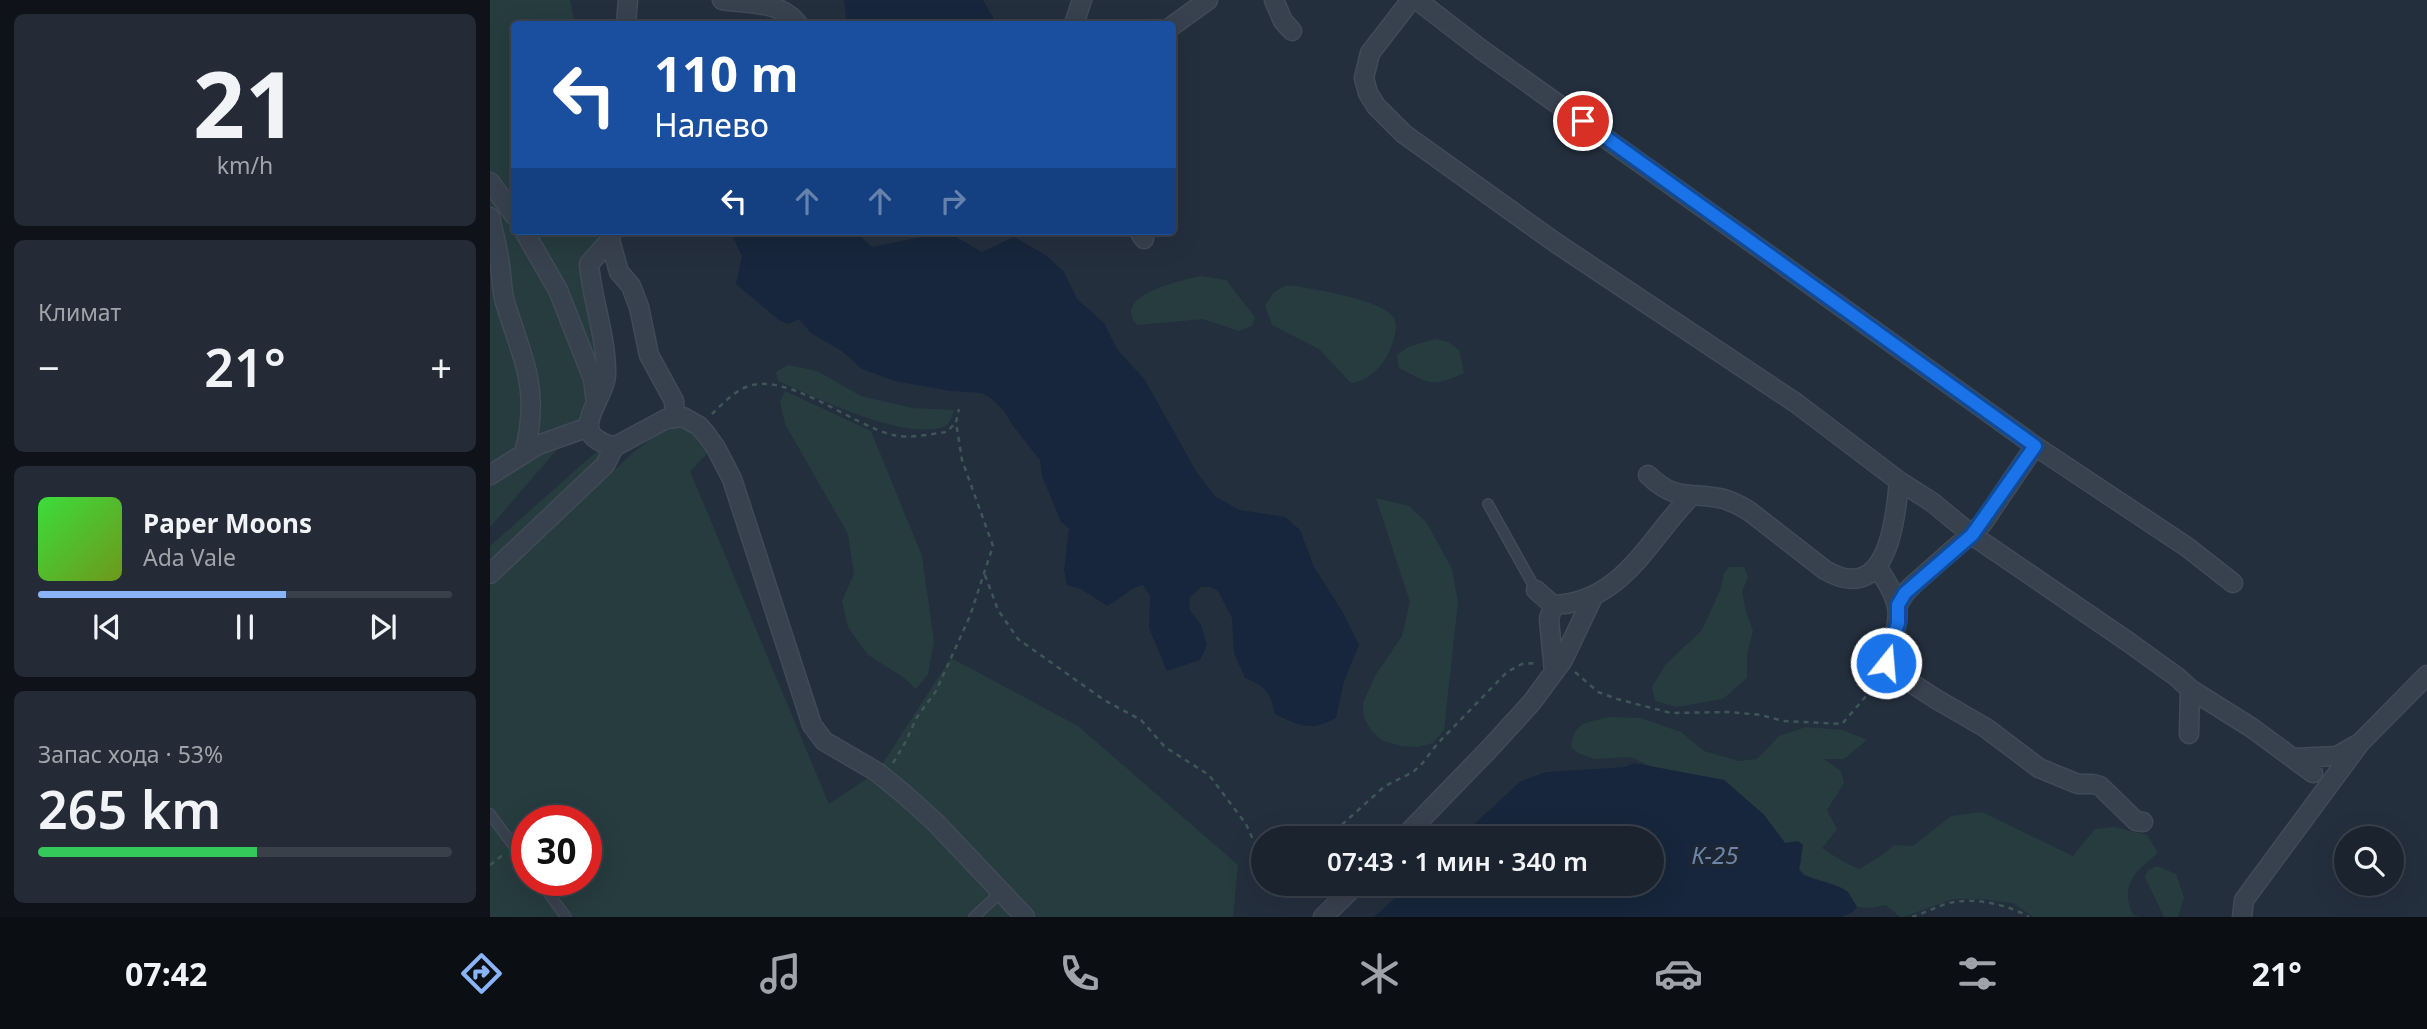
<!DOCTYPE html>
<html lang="ru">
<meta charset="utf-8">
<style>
body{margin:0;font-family:"Noto Sans",sans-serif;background:#242b36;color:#f1f3f6;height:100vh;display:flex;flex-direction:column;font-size:26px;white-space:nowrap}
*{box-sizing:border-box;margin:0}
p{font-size:23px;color:#a0a4aa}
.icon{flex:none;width:38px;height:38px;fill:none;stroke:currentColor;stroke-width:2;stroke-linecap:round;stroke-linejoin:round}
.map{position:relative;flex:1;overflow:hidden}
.side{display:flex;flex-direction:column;gap:14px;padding:14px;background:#0f1319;width:490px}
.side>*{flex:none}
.guide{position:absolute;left:21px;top:21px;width:665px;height:214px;border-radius:7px;box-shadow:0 7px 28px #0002,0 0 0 2px #39404a;background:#1a4fa0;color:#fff;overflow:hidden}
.tools{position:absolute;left:1844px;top:826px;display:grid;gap:14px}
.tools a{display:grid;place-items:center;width:70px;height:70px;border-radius:50%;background:#1b232e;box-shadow:0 7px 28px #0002,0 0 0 2px #39404a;font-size:35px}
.speed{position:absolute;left:21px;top:805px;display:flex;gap:14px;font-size:35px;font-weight:700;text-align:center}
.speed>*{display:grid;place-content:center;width:91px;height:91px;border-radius:50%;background:#1b232e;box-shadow:0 7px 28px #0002,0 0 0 2px #39404a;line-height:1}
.speed .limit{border:10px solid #d22;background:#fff;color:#111}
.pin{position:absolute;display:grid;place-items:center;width:60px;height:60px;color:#fff;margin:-30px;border:4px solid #fff;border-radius:50%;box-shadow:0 2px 7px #0007}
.me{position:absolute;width:77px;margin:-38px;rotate:17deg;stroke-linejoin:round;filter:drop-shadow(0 0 5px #0008)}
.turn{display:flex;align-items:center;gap:24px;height:147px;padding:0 28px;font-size:32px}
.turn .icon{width:91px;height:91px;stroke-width:2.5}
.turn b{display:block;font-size:49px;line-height:60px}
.lanes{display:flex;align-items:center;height:66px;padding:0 28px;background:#0003;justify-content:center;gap:35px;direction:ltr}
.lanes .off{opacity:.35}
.big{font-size:52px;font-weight:600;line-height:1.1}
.side .tile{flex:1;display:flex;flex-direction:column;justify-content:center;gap:10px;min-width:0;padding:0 24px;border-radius:10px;background:#242b36}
.side .dial{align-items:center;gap:0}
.dial b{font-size:91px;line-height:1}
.song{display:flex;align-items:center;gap:21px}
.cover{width:84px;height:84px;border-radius:10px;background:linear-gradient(135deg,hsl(120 70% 55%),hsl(80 70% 35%))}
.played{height:7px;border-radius:4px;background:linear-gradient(90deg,#8ab4f8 60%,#39404a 60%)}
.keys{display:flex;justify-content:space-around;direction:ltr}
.heat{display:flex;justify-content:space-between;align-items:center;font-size:38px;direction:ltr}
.charge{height:10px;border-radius:5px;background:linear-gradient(90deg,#34c759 53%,#39404a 0)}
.trip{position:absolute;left:761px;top:826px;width:413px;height:70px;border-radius:35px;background:#1b232e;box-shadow:0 7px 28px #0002,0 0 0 2px #39404a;font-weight:600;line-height:70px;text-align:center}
.tab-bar{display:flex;height:112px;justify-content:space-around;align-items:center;background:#0b0e12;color:#a0a4aa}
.tab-bar .icon{width:49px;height:49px}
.tab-bar .current{color:#8ab4f8}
.tab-bar b{font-size:32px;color:#f1f3f6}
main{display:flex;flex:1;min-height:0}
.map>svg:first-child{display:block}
.green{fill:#263c3f;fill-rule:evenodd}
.water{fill:#17263c}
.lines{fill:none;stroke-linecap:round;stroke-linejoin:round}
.service-casing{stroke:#414a57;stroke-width:12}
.minor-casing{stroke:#414a57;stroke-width:21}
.path{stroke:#3f5557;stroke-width:2.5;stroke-dasharray:5 5;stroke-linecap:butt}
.service{stroke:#38414e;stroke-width:9}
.minor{stroke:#38414e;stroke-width:18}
.route-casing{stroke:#114b97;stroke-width:18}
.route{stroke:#1a73e8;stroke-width:12}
.labels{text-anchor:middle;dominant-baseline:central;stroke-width:7;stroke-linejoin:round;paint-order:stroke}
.water-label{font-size:24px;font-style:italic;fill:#6d86a8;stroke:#1d2633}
</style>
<main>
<section class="side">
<div class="tile dial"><b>21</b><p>km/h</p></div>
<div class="tile"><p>Климат</p>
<div class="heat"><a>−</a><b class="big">21°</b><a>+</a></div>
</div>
<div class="tile">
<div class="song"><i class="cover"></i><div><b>Paper Moons</b><p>Ada Vale</p></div></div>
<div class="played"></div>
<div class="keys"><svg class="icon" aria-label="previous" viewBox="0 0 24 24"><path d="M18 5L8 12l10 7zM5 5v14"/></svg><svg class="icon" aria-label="pause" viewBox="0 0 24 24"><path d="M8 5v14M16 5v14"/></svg><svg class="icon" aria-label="next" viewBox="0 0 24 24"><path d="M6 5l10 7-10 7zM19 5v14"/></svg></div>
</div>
<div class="tile"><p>Запас хода · 53%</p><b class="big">265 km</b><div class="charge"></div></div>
</section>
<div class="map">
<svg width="1937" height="917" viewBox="0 0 1937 917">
<rect width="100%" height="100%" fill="#242f3e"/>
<path class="green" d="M0 0H80L85 24H24V231H108L109 401 0 527Z
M711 276 736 280 765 317 762 326 749 331 713 319 647 325C620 296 691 280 711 276Z
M796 285C816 287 895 300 904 318 909 329 903 343 898 354 890 369 877 381 861 383L829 349 782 325 775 306 783 293Z
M946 339 958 342 969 350 974 373C941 388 941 384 909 368L907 355 920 346Z
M298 365 327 371 371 396 422 408 464 410C462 417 460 425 453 427 414 441 325 397 288 381L286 372Z
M295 391 381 431 432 556 444 642 438 674 426 689 413 677 378 655 358 627 352 601 364 574 358 534 295 424 290 402Z
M196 423 221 450 200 471 339 804 387 772 461 658 588 726 748 865 743 917H0V586L144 452 175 428ZM37 821H96V880H37Z
M114 451 119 457 0 569V546L106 452Z
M886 498 919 506 937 523 962 569 968 602 954 730 943 743 927 747 912 746 893 741 882 731 874 718 873 703 885 676 912 636 920 602Z
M1239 567H1254L1258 577 1252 592 1256 612 1263 631 1257 654V678L1233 699 1187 707 1165 701 1162 687 1176 664 1212 630 1231 588 1234 573Z
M1120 717 1151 718 1191 732 1214 751 1249 761 1267 759 1289 736 1316 727 1353 730 1377 740 1354 759H1334L1351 771 1354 783 1337 810 1347 829 1332 848 1352 861 1369 869 1391 856 1404 845 1423 846 1461 816 1492 812 1583 856 1605 829 1624 827 1657 835 1668 853C1646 871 1629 885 1643 915L1650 917H1543L1523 903 1490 899H1463L1414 917H1410L1396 905 1380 908 1367 907C1350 873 1322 887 1309 869L1312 858 1295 843 1274 815 1234 780 1166 769 1141 757 1105 759 1090 754 1081 748C1083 721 1098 722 1120 717Z
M1667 866 1686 874 1694 897 1688 917H1674L1655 877 1658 870Z"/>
<path class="water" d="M354 0H493L507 24H357Z
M240 231H369L368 234 382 247 457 232 492 252 524 237 557 256 574 272 587 299 614 323 627 349 655 380 707 473 726 497 750 510 795 517 810 530 824 567 852 611 869 645 854 681 846 718C820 732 811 726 785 714 780 692 776 687 755 678L744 653 742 618 728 591 720 587H711L699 598 700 610 711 625 717 645 710 660 677 671 659 628 660 596 653 585C640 587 630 600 617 606L591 589 577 585 574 570 579 528 571 522 552 476 550 460 523 426 514 411 502 399 492 393 461 391 405 381 372 369 352 351 321 333 309 319 298 324 289 320 246 284 252 256Z
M1144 763 1234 780 1274 815 1295 843 1308 841 1313 845 1309 869 1313 875 1352 888 1358 892 1367 907 1363 912 1352 917H884L920 884H1162V838H969L1031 781 1056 772 1136 767Z"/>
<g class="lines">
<defs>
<path id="service" d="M998 504 1046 590
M0 814 37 864
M49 880 76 917
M484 917 511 892"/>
<path id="minor" d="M232 0C259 4 291 1 308 24
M784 0 793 21 802 31
M921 0 880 53 874 78 878 93 886 106 914 134 1066 243 1306 403 1409 481 1442 502 1482 535 1637 641 1687 677 1700 689 1762 728 1823 773
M927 0 992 50 1272 250 1545 446 1697 547 1743 583
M136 24 138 0
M584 24 592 0
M682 26 718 0
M0 182 24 215
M0 217C3 231 7 245 9 259 12 273 11 288 15 302 33 361 51 389 34 454
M34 231 68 290 103 379 106 402
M122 231 120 240 99 264C102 300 116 335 116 372 117 390 97 412 99 428 101 440 115 444 124 447
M649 231 654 239
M120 240 129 272 141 286 149 307 159 355 184 401 185 418
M0 475 48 445 99 427
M1158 475C1187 503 1201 491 1234 499 1243 502 1251 506 1259 511L1335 570C1397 606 1405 523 1409 481
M1387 567C1417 610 1409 617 1396 664L1409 675 1446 699 1496 728 1549 768 1588 784H1603L1610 786 1646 821 1653 822
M0 574 115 465 124 447 176 419 193 417 209 426 216 434 226 448 242 479 322 725 334 741 387 772 414 794 445 822 535 917
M1046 590 1063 605C1132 603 1158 540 1201 496
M1063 605 1059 619 1064 672
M1408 605 1415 593 1424 584 1492 524 1545 446
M1699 734 1700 689
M1804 758 1847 756 1870 743 1937 675
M913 838 1002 746 1042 702 1073 660 1103 597
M833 917 867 884
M1752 917 1754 900 1870 743"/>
</defs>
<use href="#service" class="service-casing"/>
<use href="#minor" class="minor-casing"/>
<path class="path" d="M222 414C232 404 243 393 256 387 296 370 363 426 403 435 419 439 441 434 457 432L466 422
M495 575 508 610 528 639 614 700 651 720 675 747 719 775 756 824 774 864
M1085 672 1108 692 1127 699 1181 713 1240 712 1271 715 1293 721 1352 724 1377 695 1387 678
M403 763 415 743 427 717 446 691 480 616 503 546 472 460 466 422 469 409
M837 838 895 786 923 772 931 765 948 743 1017 672 1032 664 1048 663
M0 865 14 854
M1422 917C1434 913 1446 907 1459 903 1484 897 1517 904 1539 917"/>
<use href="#service" class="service"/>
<use href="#minor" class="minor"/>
</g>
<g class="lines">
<defs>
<path id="route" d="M1093 121 1545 446 1482 535 1415 593 1408 605V623L1396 663"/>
</defs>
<use href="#route" class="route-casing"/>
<use href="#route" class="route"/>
</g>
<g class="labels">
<g class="water-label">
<text x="1225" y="854">К-25</text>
</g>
</g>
</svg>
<div class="tools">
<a><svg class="icon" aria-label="search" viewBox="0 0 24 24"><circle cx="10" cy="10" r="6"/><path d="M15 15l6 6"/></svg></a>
</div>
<div class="speed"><div class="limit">30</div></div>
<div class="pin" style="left:1093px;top:121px;background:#d93025"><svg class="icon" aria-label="arrive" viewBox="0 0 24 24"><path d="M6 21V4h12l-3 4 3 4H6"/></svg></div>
<svg class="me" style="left:1396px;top:663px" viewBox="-20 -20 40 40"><circle r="17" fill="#1a73e8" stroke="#fff" stroke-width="3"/><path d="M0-11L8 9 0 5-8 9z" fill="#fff"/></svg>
<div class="trip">07:43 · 1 мин · 340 m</div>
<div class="guide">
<div class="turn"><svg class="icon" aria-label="left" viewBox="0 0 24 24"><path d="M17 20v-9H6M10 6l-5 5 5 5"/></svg><div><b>110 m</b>Налево</div></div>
<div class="lanes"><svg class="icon" aria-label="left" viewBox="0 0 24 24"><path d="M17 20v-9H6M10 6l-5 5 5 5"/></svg><svg class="icon off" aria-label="ahead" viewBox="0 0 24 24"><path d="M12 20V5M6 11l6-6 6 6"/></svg><svg class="icon off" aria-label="ahead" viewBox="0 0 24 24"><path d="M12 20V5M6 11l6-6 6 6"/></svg><svg class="icon off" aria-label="right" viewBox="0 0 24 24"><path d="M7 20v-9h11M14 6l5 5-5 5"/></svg></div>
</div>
</div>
</main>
<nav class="tab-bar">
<b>07:42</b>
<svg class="icon current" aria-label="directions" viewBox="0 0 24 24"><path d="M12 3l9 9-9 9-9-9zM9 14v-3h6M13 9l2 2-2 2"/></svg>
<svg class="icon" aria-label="music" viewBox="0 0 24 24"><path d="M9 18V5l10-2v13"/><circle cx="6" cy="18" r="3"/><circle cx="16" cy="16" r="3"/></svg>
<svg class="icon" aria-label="phone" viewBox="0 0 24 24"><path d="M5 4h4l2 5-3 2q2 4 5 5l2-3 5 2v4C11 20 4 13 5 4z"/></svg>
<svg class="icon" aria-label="climate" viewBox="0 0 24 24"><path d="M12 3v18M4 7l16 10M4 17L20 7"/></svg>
<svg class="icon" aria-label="car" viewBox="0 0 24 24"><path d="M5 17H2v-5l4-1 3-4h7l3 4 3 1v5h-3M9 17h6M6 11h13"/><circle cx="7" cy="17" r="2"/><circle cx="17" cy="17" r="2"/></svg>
<svg class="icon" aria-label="filters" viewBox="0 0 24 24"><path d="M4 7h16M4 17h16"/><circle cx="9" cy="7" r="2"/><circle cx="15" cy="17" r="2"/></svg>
<b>21°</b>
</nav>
